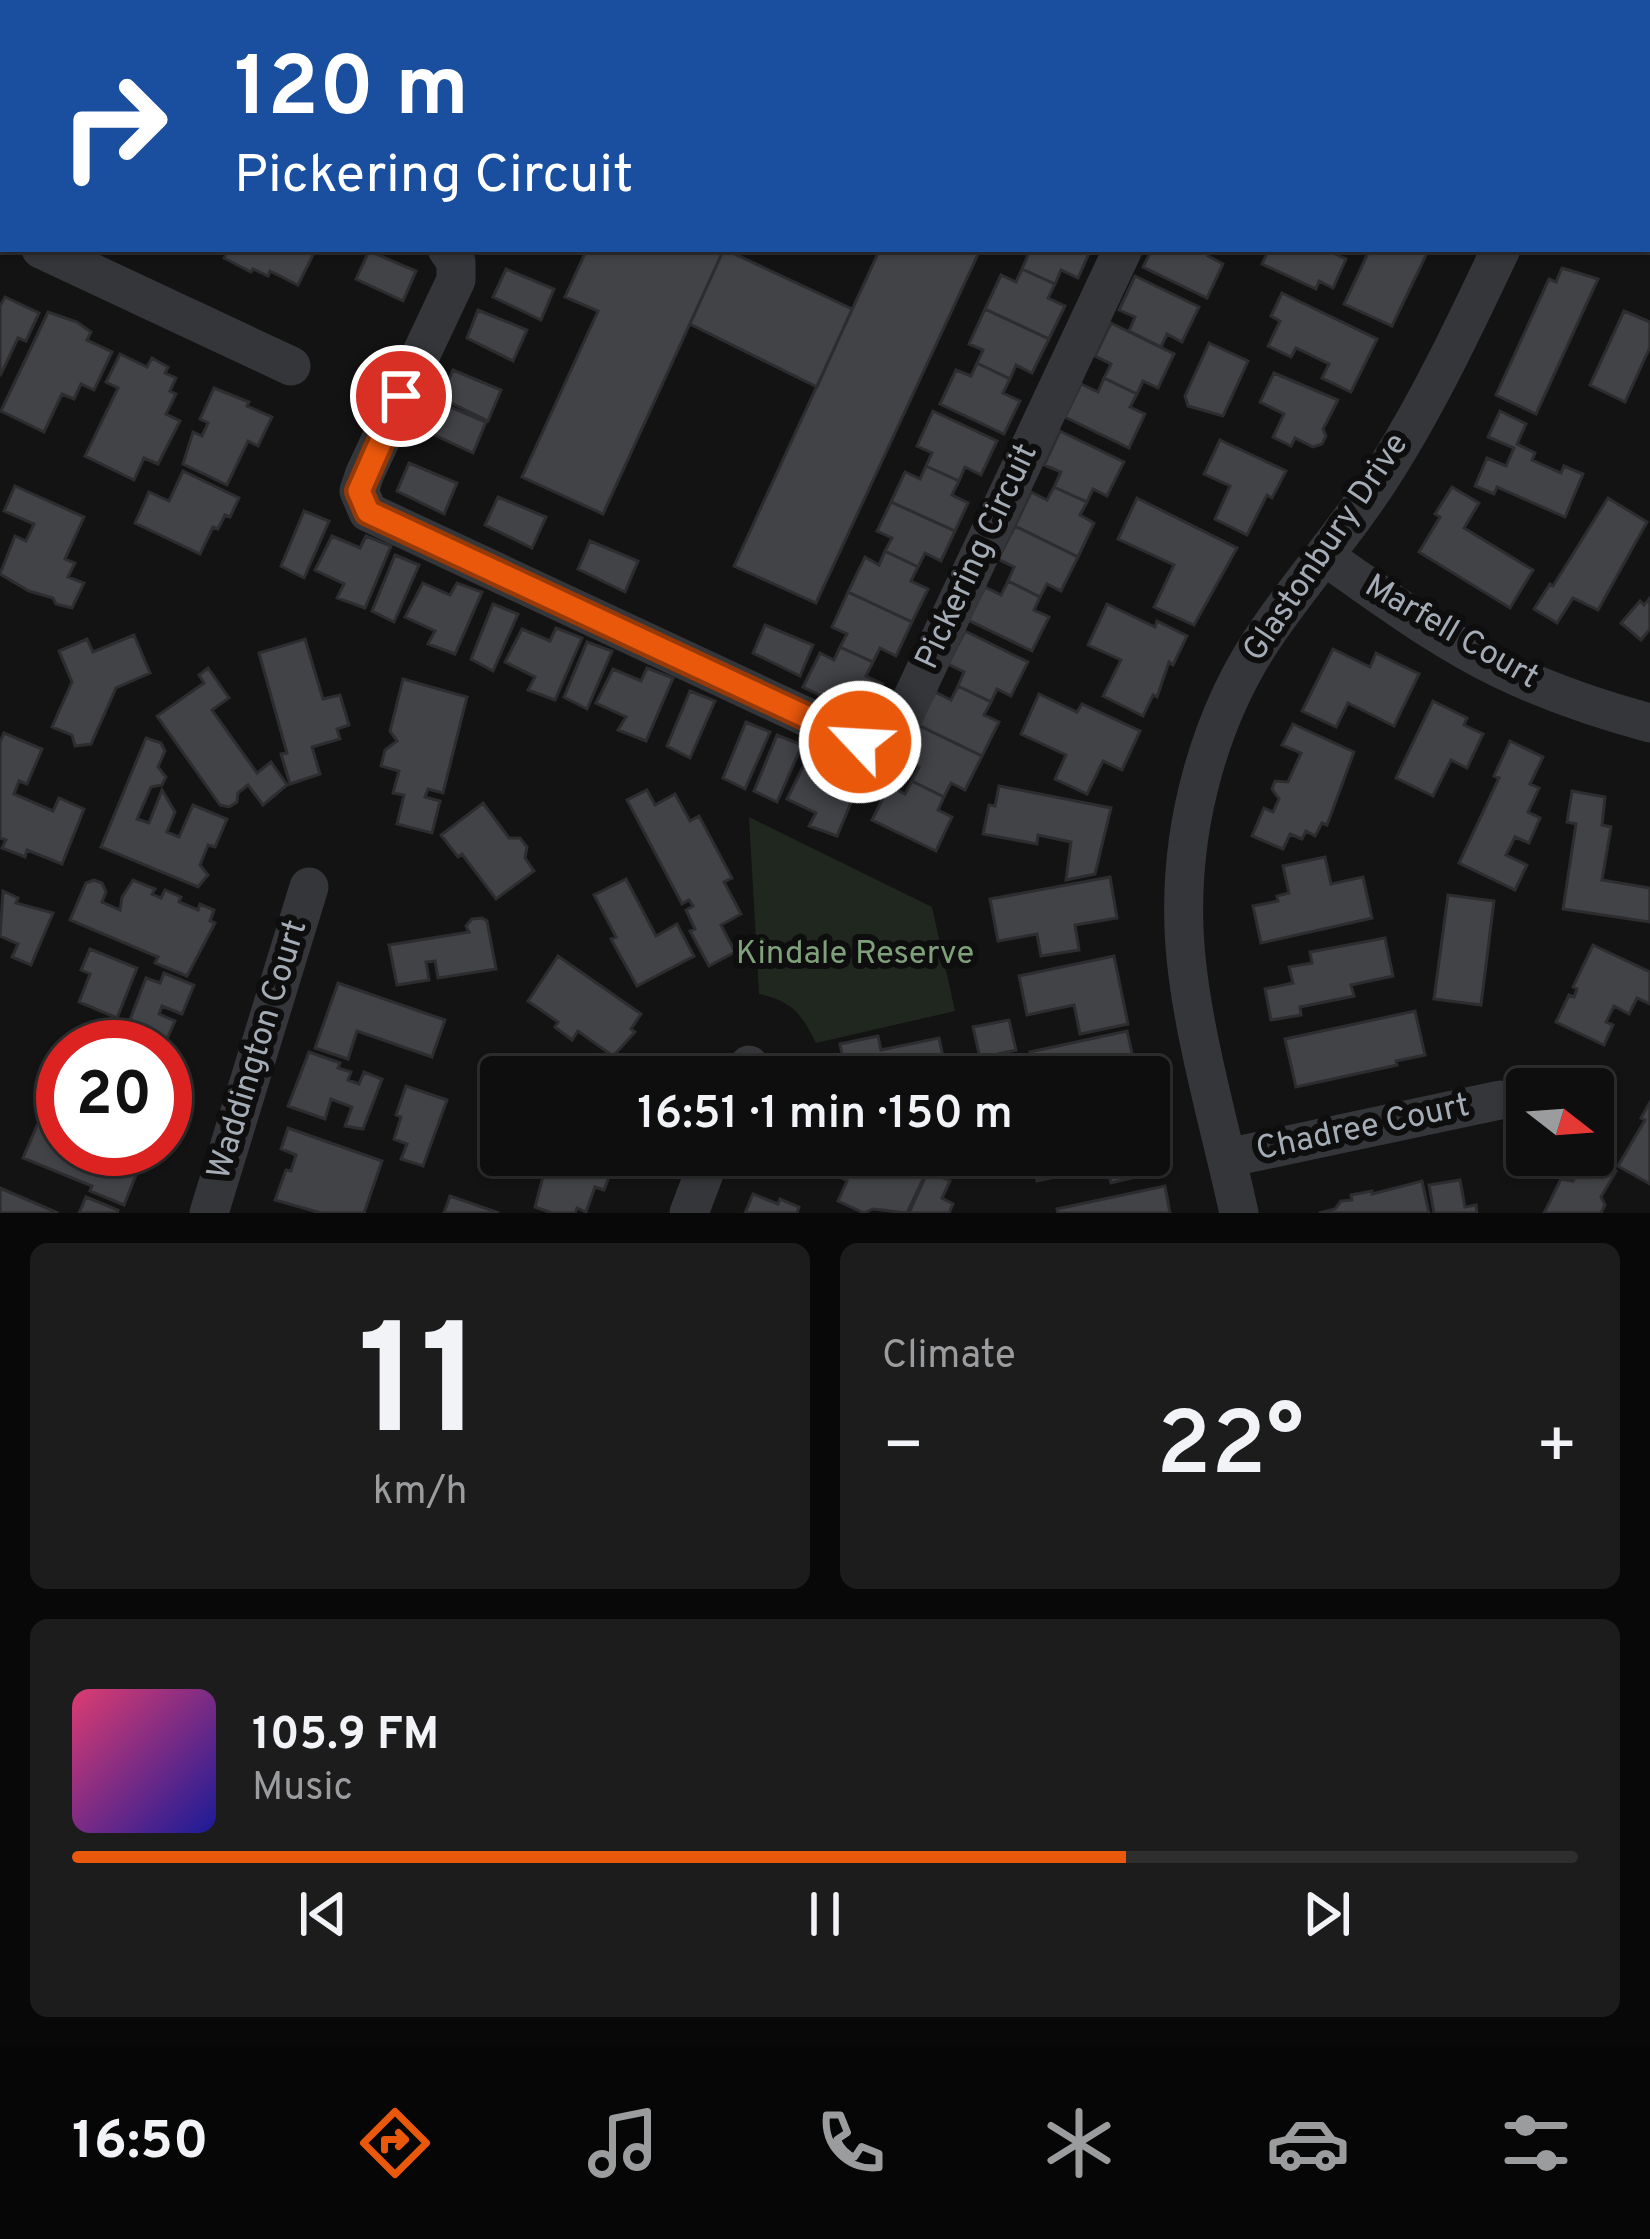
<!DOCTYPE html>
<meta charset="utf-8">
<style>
body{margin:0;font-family:Overpass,sans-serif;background:#1c1c1d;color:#f1f3f6;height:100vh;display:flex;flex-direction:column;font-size:45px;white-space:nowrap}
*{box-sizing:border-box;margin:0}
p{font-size:39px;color:#9b9c9e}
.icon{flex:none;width:66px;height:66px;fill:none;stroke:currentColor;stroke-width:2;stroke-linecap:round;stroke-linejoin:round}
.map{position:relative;height:1213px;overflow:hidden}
.panel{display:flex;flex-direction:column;gap:30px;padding:30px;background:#080808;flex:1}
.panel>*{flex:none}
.guide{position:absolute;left:0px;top:0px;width:1650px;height:252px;box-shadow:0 3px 9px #0004,0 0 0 3px #2e2e2f;background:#1a4fa0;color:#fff;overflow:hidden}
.needle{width:78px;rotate:107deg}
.buttons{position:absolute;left:1506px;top:1068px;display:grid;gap:24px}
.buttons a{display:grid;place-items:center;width:108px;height:108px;border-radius:12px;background:#0e0e0f;box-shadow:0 3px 9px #0004,0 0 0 3px #2e2e2f;font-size:60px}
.speed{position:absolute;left:36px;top:1020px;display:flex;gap:24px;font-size:60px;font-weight:700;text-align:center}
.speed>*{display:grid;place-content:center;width:156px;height:156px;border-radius:50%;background:#0e0e0f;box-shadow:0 3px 9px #0004,0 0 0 3px #2e2e2f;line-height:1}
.speed .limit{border:18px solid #d22;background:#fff;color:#111}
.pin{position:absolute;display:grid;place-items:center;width:102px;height:102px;color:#fff;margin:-51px;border:6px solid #fff;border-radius:50%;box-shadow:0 3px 12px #0007}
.me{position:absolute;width:132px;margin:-66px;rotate:295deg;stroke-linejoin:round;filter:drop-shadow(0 0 9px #0008)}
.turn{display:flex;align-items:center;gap:42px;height:252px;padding:0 36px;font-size:54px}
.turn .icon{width:156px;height:156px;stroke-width:2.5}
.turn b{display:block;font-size:84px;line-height:102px}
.big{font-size:90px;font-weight:600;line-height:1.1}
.panel .widget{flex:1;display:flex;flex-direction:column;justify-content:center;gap:18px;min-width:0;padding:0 42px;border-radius:18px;background:#1c1c1d}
.panel .dial{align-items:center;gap:0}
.dial b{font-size:156px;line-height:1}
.song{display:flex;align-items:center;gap:36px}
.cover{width:144px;height:144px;border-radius:18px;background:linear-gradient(135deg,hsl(340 70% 55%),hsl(240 70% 35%))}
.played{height:12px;border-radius:6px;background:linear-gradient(90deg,#ea580c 70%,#2e2e2f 70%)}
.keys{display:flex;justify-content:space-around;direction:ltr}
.heat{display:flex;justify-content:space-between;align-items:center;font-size:66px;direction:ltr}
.panel .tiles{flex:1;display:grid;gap:30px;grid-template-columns:1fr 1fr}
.widget:last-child{grid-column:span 2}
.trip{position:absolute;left:480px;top:1056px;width:690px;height:120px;border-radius:12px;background:#0e0e0f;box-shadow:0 3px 9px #0004,0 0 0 3px #2e2e2f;font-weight:600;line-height:120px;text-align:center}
.tab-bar{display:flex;height:192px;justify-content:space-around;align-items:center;background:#060606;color:#9b9c9e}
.tab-bar .icon{width:84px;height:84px}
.tab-bar .selected{color:#ea580c}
.tab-bar b{font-size:54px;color:#f1f3f6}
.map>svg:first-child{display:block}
.green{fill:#1f271f}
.building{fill:#424347;stroke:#2d2d30;stroke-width:3}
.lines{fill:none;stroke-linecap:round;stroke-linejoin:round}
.minor{stroke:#343639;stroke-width:39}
.major{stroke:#505358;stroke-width:48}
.route-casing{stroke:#983908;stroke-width:30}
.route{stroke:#ea580c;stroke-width:21}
.labels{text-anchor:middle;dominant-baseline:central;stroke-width:12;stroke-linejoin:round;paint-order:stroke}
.street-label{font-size:33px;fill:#a4acb5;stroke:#0e0e0f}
.park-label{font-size:33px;fill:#7fa07b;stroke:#0e0e0f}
</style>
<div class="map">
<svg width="1650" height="1213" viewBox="0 0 1650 1213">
<rect width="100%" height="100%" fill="#131314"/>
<path class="green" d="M749 817 932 907 955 1011 816 1043C801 1013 792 1001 759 994Z"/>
<path class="building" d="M432 0H489L487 3Z
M682 0H833L831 3Z
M3 17V79L0 77Z
M1650 54V125L1647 123Z
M0 93 3 95V162L0 160Z
M229 249H316L298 285 270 271 268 276 253 269 251 272 224 258Z
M587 249H724L603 514 522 477 598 311 565 297Z
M724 249 852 309 817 387 690 324Z
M880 249 980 250 816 603 734 566Z
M1015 249H1091L1078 278 1061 270 1055 284 1022 269 1028 255Z
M1152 249H1212L1208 256 1223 264 1207 298 1143 267Z
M1269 249H1325L1346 259 1333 288 1319 281 1316 289 1262 264Z
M1370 249H1429L1392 326 1344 304Z
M369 251 416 271 403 301 356 279Z
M1562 268 1598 279 1536 414 1496 395 1549 279 1556 282Z
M506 269 554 289 541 320 493 297Z
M1022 269 1055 284 1048 298 1065 306 1049 339 985 309 1001 275 1016 282Z
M1135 276 1199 307 1182 342 1167 334 1161 347 1129 331 1135 317 1119 310Z
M1282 293 1377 339 1351 392 1322 378 1329 364 1296 348 1291 357 1268 346 1280 321 1271 316Z
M5 297 39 313 26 341 18 338 0 376V306Z
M985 309 1049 339 1032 373 1016 365 1010 379 977 363 983 350 969 344Z
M478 310 527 330 513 361 467 338Z
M1624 311 1650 322V347L1625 402 1590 385Z
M48 312 77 322 91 332 87 340 112 352 94 390 81 384 74 399 62 394 44 432 1 411Z
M1111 323 1174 354 1158 388 1143 381 1137 394 1104 378 1111 364 1095 356Z
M1209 343 1248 361 1223 416 1188 406 1185 396Z
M120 354 147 367 152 358 168 367 165 373 176 378 170 391 176 394 166 414 180 421 158 464 144 458 134 480 85 456 118 388 106 382Z
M977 363 1010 379 1003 393 1020 401 1004 434 940 404 956 370 971 376Z
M453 370 501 390 488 421 441 398Z
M1274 373 1338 400 1323 429 1326 436 1322 444 1313 447 1295 438 1291 446 1273 437 1284 414 1260 402Z
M1104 378 1137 394 1130 407 1145 414 1129 448 1065 417 1081 384 1098 392Z
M214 388 249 402 247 406 272 417 258 446 248 441 227 485 183 464 193 432 202 436 208 423 200 419Z
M438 402 486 422 473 453 426 431Z
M933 411 997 441 981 475 965 467 959 481 926 466 932 453 917 446Z
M1500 411 1526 424 1517 444 1535 453 1532 460 1561 473 1564 466 1583 474 1565 517 1497 487 1494 494 1475 486 1487 458 1506 466 1514 448 1488 437Z
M1060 431 1124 462 1107 496 1093 489 1087 502 1054 487 1061 472 1044 465Z
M1220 440 1286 471 1272 498 1267 495 1247 535 1215 519 1230 486 1204 474Z
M409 463 457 483 444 514 397 491Z
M926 466 959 481 952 495 968 503 955 531 891 502 905 472 920 479Z
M183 471 239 498 230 517 225 515 218 529 213 527 200 554 135 523 149 492 169 501Z
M15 486 84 517 65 559 75 563 68 577 84 583 72 608 56 604 53 598 29 591 0 574 15 536 26 541 34 524 4 511Z
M1054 487 1087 502 1080 515 1094 523 1078 557 1015 526 1031 492 1047 500Z
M1452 487 1479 503 1464 528 1533 570 1510 608 1419 552 1440 517 1435 514Z
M498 497 546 517 532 548 485 525Z
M1137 498 1237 548 1194 625 1154 607 1174 565 1118 539Z
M1608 498 1647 522 1598 610 1573 598 1557 623 1534 609 1550 584 1553 586Z
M891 502 955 531 941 561 925 553 918 567 885 551 892 538 877 531Z
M304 511 329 521 304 578 281 566Z
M1015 526 1078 557 1061 591 1047 584 1040 597 1008 581 1014 567 998 559Z
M332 536 360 548 366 536 391 546 365 608 337 598 344 584 315 570Z
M590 541 638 561 625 592 578 569Z
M885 551 918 567 911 581 928 589 912 622 848 592 865 557 879 565Z
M395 555 419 565 394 622 372 611Z
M1008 581 1040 597 1034 610 1049 617 1032 651 968 620 985 587 1001 595Z
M423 583 450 595 457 583 482 592 455 654 428 644 435 631 405 617Z
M848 592 912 622 896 656 880 648 873 662 840 647 847 634 832 627Z
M1650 598V629L1641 640 1621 623 1640 601 1644 605Z
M493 604 518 614 493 671 471 659Z
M1107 604 1155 627 1157 621 1187 636 1173 665 1169 662 1157 697 1153 695 1143 716 1103 696 1121 660 1088 645Z
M765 625 813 645 800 676 753 653Z
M556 628 582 638 555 700 528 690 535 677 505 662 522 629 550 641Z
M965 631 1028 662 1011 696 997 689 991 702 958 686 964 672 948 664Z
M134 635 150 673 116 688 91 744 75 746 72 735 52 727 72 682 59 651 87 639 93 652Z
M305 639 323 699 340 695 349 725 337 729 340 739 312 747 320 774 290 784 281 754 287 753 259 653Z
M587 642 612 651 587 709 564 697Z
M840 647 873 662 866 676 883 684 867 718 803 687 820 653 834 660Z
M1333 649 1370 667 1376 653 1419 674 1394 726 1348 703 1336 727 1302 711Z
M208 668 229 698 212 710 257 773 271 762 287 785 263 805 248 785 238 793 237 802 229 807 220 805 157 716 204 683 199 675Z
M647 668 673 678 646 741 618 730 626 717 596 703 613 669 641 681Z
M403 679 467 697 443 793 428 789 425 797 440 801 432 833 397 824 404 795 393 793 399 771 381 766 385 750 397 741 390 731Z
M958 686 991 702 984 715 999 722 982 756 918 725 935 692 951 700Z
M690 691 715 701 690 758 667 746Z
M1039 694 1077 712 1082 704 1140 731 1122 770 1103 761 1087 794 1055 779 1066 755 1021 734Z
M1433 701 1467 718 1464 725 1483 734 1467 768 1451 760 1433 796 1396 778Z
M746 722 770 732 745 789 723 778Z
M1293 724 1354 752 1327 825 1322 823 1315 836 1306 831 1302 839 1290 834 1283 849 1252 836 1264 808 1273 812 1279 799 1272 789 1275 781 1288 782 1301 753 1282 745Z
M918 725 982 756 965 790 951 783 944 797 912 781 919 767 902 759Z
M4 733 42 749 27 784 19 781 14 794 53 811 59 798 84 809 62 864 27 850 25 857 2 848 6 840 0 838V742Z
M777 735 802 745 777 802 754 791Z
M146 738 161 743 165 751 158 767 166 777 162 785 151 787 137 819 149 823 162 790 175 812 167 832 179 837 193 805 227 819 215 847 208 845 200 865 208 875 198 887 101 847Z
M1510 741 1543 757 1530 784 1539 788 1528 812 1540 818 1529 843 1515 837 1506 855 1527 865 1515 890 1459 863 1499 778 1494 776Z
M838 764 863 774 837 836 809 826 816 813 787 799 804 765 832 777Z
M912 781 944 797 938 810 952 817 936 851 872 820 889 786 905 794Z
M999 786 1111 808 1095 874 1066 880 1071 842 1038 835 1037 844 983 834 989 805 995 806Z
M647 790 655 805 675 794 690 821 699 816 732 878 724 882 741 914 721 925 735 952 709 966 690 931 695 929 686 910 693 906 689 900 682 904 627 800Z
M1572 791 1605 797 1602 825 1611 827 1602 880 1650 888V922L1563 909 1576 824 1567 822Z
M483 803 509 838H520L527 847 525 858 534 871 496 899 462 854 458 857 441 835Z
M1325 857 1331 884 1363 877 1372 918 1261 943 1253 906 1278 901 1277 896 1289 893 1283 866Z
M1110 877 1117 918 1075 925 1079 950 1041 956 1037 934 998 941 990 899Z
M626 879 656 936 677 924 694 956 637 986 611 939 616 937 594 895Z
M94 880 102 883 106 892 102 902 120 910 122 897 133 880 155 889 152 894 161 898 165 890 181 897 179 902 198 910 200 904 214 910 210 921 215 923 187 976 155 963 158 957 70 920 86 883Z
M3 891 18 898 16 903 53 913 31 965 12 957 18 944 0 936Z
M1448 895 1494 901 1481 1005 1434 999Z
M482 918 487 921 496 969 438 978 435 961 426 962 429 980 397 985 389 945 469 932 466 926 472 919Z
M1385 938 1393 976 1351 985 1354 996 1300 1007 1301 1015 1271 1020 1265 989 1293 983 1289 967 1312 963 1310 952Z
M1593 945 1650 972V1004L1637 998 1629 1014 1614 1006 1606 1022 1613 1025 1604 1045 1556 1022 1569 995 1574 997 1577 989 1573 987Z
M90 949 137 968 117 1018 79 1002 90 974 81 970Z
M558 956 641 1014 631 1029 635 1032 613 1056 578 1031 572 1040 555 1027 558 1022 528 1001Z
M1114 956 1128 1024 1080 1034 1074 1005 1027 1015 1019 976Z
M164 973 194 985 182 1014 162 1006 159 1014 175 1021 165 1043 127 1027 146 978 160 983Z
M338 983 445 1020 432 1057 357 1031 348 1059 315 1048Z
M1415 1011 1425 1055 1396 1061 1397 1065 1296 1087 1285 1039Z
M1009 1020 1016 1050 980 1058 973 1027Z
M1127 1031 1134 1062 1139 1060 1142 1077H1035L1030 1052Z
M878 1036 881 1050 939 1038 947 1074 866 1077 865 1072 846 1076 840 1044Z
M63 1049V1091L48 1085Z
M309 1052 340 1063 338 1068 351 1072 348 1080 359 1084 364 1072 382 1079 363 1129 345 1126 352 1107 331 1099 325 1119 288 1106Z
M549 1058 604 1077H543Z
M406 1086 447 1100 423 1166 401 1159 407 1144 394 1139 401 1117 396 1115Z
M1650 1102V1184L1618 1166 1645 1120 1641 1118Z
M39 1121 63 1131V1149L116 1151 111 1165 136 1175 124 1205 90 1191 92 1186 23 1158Z
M288 1128 382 1161 364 1213H321L275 1200 286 1170 291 1171 296 1155 281 1149Z
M501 1140V1155H598L615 1161 604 1190 595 1187 586 1212 577 1208 575 1213H552L535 1207 544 1173 495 1155Z
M818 1155H894L927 1171 907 1213 873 1209 864 1213 838 1201 847 1181 842 1178 846 1168Z
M1032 1155H1131L1136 1177 1111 1183 1107 1166 1037 1181Z
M1586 1155 1616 1171 1601 1197 1605 1205 1601 1213H1544L1561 1179 1573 1181Z
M928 1171 950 1181 942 1198 953 1204 949 1213H909Z
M1460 1180 1465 1207 1476 1205 1477 1213H1434L1429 1185Z
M1422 1181 1429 1213H1319L1335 1209 1341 1201 1352 1200 1351 1195 1372 1191V1194Z
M1165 1186 1170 1213H1058L1057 1209Z
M0 1188 58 1213H0Z
M753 1194 778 1204 780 1199 799 1207 797 1213H745Z
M450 1196 499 1213H444Z
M86 1197 118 1210 117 1213H79Z"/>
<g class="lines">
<path class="minor" d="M654 0 660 3
M158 3 160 0
M516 3 517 0
M998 3 999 0
M1030 3 1032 0
M0 229 3 231
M41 249 291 366
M447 249 456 262V280L365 473 359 491 368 512 860 742 890 733 903 718 1123 249
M1324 556C1381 595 1437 638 1499 668 1548 692 1598 709 1650 723
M744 1077 749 1065
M1227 1158 1500 1100
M209 1213 309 887
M689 1213 711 1155
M1239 1213C1220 1125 1187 1016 1184 928 1180 824 1210 713 1270 628 1308 573 1353 523 1388 466 1431 397 1466 323 1501 249"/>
<path class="major" d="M1175 0 1181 3
M1647 223 1650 224"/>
</g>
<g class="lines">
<defs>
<path id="route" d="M401 396 359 491 368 512 860 742"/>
</defs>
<use href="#route" class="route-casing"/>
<use href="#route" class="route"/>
</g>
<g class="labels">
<g class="street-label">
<text transform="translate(1327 548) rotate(-56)">Glastonbury Drive</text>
<text transform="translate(978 557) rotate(-65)">Pickering Circuit</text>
<text transform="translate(1451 633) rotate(30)">Marfell Court</text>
<text transform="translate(259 1050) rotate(-73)">Waddington Court</text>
<text transform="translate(1363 1129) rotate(-12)">Chadree Court</text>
</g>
<g class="park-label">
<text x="855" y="955">Kindale Reserve</text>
</g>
</g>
</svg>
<div class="buttons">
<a><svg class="needle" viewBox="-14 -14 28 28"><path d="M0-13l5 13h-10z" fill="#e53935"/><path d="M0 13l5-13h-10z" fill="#9b9c9e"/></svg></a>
</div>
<div class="speed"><div class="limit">20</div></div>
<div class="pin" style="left:401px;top:396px;background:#d93025"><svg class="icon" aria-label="arrive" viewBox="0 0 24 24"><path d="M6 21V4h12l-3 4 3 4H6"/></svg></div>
<svg class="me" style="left:860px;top:742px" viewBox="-20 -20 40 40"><circle r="17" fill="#ea580c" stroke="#fff" stroke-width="3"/><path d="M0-11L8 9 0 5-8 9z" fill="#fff"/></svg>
<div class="trip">16:51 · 1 min · 150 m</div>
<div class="guide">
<div class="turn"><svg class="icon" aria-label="right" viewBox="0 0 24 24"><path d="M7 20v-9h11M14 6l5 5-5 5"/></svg><div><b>120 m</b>Pickering Circuit</div></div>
</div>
</div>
<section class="panel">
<div class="tiles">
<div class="widget dial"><b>11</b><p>km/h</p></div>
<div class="widget"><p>Climate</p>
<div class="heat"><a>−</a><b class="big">22°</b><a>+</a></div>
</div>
<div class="widget">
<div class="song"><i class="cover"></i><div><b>105.9 FM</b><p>Music</p></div></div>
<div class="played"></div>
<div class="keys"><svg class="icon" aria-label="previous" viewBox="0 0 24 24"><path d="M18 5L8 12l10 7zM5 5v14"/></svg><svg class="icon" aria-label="pause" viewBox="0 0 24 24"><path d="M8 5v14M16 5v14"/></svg><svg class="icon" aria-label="next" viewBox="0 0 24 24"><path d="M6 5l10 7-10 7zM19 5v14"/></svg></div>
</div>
</div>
</section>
<nav class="tab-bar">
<b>16:50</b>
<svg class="icon selected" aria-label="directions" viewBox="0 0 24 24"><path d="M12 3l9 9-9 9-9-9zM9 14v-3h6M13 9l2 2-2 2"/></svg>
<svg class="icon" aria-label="music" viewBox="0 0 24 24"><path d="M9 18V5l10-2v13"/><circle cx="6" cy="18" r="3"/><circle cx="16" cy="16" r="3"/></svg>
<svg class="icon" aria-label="phone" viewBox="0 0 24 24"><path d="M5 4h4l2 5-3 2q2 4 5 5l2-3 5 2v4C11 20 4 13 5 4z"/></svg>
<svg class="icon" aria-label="climate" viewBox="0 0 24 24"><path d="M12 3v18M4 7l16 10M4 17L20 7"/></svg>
<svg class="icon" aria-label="car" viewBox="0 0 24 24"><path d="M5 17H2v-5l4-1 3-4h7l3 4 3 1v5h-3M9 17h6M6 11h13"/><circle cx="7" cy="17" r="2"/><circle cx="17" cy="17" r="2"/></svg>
<svg class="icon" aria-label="filters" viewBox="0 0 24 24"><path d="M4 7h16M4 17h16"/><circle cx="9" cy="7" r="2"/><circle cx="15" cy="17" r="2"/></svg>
</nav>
